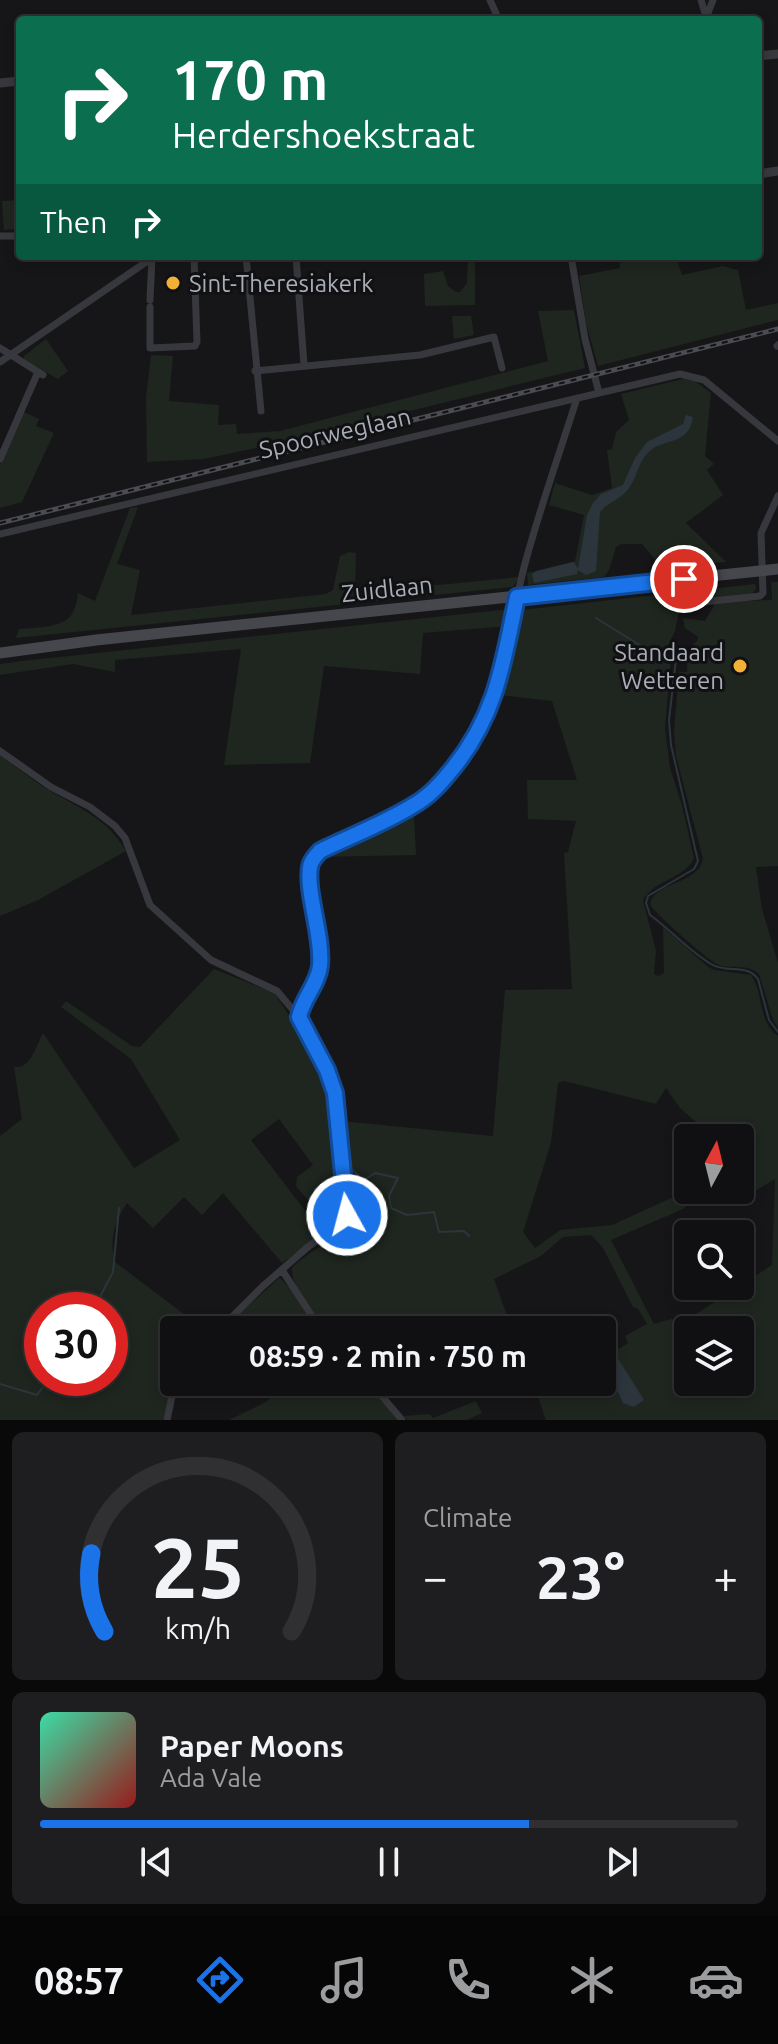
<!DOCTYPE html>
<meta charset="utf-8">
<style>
body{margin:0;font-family:Ubuntu,sans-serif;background:#1e1e20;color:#f1f3f6;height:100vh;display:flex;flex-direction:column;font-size:30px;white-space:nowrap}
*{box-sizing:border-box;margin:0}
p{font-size:26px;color:#9c9d9f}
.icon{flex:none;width:44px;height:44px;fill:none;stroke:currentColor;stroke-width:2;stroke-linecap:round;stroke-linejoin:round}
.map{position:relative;height:1420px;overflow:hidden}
.panel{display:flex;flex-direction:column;gap:12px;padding:12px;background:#09090a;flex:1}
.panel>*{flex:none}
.top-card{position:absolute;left:16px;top:16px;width:746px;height:244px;border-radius:8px;box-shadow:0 4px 12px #0003,0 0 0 2px #303032;background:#0b6e4f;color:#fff;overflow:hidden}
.needle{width:52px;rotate:7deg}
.tools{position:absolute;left:674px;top:1124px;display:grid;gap:16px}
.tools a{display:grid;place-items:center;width:80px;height:80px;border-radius:8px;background:#101012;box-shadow:0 4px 12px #0003,0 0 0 2px #303032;font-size:40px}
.speed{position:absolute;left:24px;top:1292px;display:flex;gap:16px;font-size:40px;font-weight:700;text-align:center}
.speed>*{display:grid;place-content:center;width:104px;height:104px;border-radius:50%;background:#101012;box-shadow:0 4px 12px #0003,0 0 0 2px #303032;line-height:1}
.speed .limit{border:12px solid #d22;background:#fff;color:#111}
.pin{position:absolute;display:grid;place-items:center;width:68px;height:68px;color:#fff;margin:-34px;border:4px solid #fff;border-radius:50%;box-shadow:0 2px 8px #0007}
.me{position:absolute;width:88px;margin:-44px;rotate:353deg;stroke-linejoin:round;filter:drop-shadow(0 0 6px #0008)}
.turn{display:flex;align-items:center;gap:28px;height:168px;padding:0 24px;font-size:36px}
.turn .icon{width:104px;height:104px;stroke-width:2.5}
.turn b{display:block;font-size:56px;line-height:68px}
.then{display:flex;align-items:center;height:76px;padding:0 24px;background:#0003;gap:16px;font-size:30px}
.big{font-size:60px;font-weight:700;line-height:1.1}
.panel .card{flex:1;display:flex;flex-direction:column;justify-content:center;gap:12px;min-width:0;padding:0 28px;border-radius:12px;background:#1e1e20}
.panel .dial{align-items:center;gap:0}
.dial svg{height:208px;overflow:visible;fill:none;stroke:#303032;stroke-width:7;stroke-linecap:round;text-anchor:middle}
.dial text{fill:#f1f3f6;stroke:none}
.song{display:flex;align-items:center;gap:24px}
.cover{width:96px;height:96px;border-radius:12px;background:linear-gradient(135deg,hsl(160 70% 55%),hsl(0 70% 35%))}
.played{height:8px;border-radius:4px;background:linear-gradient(90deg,#1a73e8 70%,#303032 70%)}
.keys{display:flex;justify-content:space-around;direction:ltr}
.heat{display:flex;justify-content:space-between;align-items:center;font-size:44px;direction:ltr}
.panel .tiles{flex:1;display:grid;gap:12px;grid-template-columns:1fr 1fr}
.card:last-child{grid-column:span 2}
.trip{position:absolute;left:160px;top:1316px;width:456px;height:80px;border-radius:8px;background:#101012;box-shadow:0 4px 12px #0003,0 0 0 2px #303032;font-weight:700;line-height:80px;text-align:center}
.menu{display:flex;height:128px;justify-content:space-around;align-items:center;background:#060607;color:#9c9d9f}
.menu .icon{width:56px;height:56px}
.menu .current{color:#1a73e8}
.menu b{font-size:36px;color:#f1f3f6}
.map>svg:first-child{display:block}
.green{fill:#1e261f;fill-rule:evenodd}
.water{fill:#2c353c}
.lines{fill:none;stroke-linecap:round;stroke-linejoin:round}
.stream{stroke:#2c353c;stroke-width:2}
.minor{stroke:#37383d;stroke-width:7}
.tertiary{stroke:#37383d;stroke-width:9}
.secondary{stroke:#45474d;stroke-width:11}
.rail-casing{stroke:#4a4c52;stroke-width:5}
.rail{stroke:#111113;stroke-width:2;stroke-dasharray:6;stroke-linecap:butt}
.route-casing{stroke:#114b97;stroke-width:20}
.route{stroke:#1a73e8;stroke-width:14}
.poi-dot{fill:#f2b134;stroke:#111113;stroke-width:3}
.labels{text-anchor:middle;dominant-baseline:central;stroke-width:6;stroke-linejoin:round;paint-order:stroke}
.poi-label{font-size:24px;fill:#a8adb8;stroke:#111113;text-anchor:start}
.street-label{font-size:24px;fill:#a8adb8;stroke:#111113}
</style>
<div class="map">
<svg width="778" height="1420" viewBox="0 0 778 1420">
<rect width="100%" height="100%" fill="#161618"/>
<path class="green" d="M20 200V229L4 230 2 201Z
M468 256H475V305L425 306 424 274 443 271 448 286 456 292H460L467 283Z
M619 256H676L682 275 723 266 738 270 746 310 778 303V320L598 366 586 323 579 276 620 268Z
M574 310 585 368 279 443 204 459 147 462 146 398 151 355 173 356 169 401 219 405 218 425 236 424 237 434 280 431 548 361 538 311Z
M452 316H471L474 335 454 339Z
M46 339 68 371 58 379 24 360V356Z
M683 379 695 381 711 393 705 456 714 464 707 470 723 495 686 523 726 562 668 567 659 564 642 544H621L616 547 609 570 604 577 528 585 527 573 575 561 584 515 549 505 555 483 592 495 612 488 607 450 612 449 616 432 629 420 621 394Z
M24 412 39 419 36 426 54 433 22 502 0 508V465Z
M138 507 117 564 140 570 131 615 326 594 333 590 340 556 349 552 356 553 355 592 376 591 379 582 385 581 397 589 519 577 513 587 16 638 19 629C36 627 65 629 73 612 76 607 77 598 78 593L95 601 130 508Z
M771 582H778V866L756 867 762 909 778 963V1028L773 1020 759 974C746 962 732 971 717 964 707 959 654 913 650 904 656 880 697 886 703 859L676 756 674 731 679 672H687L688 649 697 641 698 637 685 628 683 618 705 621 716 602 772 600Z
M755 584 756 589 751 594 693 600 680 606 675 631 664 654 671 656 665 728 670 768 682 805 694 858C685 879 655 879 643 900L656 951 654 974 658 976 664 973 663 927 708 967 714 970 751 975C764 994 758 1022 778 1036V1420H546L533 1382H602V1360L623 1403 643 1400 614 1352 628 1343 625 1336 647 1324 638 1309 633 1307 603 1248 591 1235 563 1237 541 1256 494 1279 512 1330H327C312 1315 292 1290 292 1268 309 1250 337 1240 351 1220 353 1187 342 1154 341 1121L493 1136 505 990 572 989 564 853 568 852 576 821 528 819 527 780H577L552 701 499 695 518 613 522 610ZM564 1081 656 1104 666 1088 680 1108 714 1138H740V1190H731L741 1200 775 1179 772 1265 682 1323 671 1319 654 1324 611 1240 683 1209 704 1190H688V1186L680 1194 612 1225 560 1230 535 1248 523 1232 551 1143 558 1083ZM688 1330H740V1382H688Z
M511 609 508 626 423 633 420 674 324 666 310 763 224 765 241 649 115 660V672L73 664 0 675V664L22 661Z
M0 755C16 767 31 779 47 789 80 809 106 817 126 851L38 900 0 916Z
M398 817H414L416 855 318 857Z
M214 969 274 993 311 1048 332 1094 335 1161 345 1201V1212L325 1221 296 1186 297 1177 313 1165 279 1119 251 1140 323 1234 282 1263 223 1193 202 1215 184 1197 153 1228 127 1203C114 1222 109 1241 115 1262L205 1330H174V1378L164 1420H0V1136L22 1119 14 1067C31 1069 36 1046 43 1033L134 1168 180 1140 131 1059 61 1007 66 1001 132 1046 140 1047ZM42 1310H110V1378H42Z
M279 1278C293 1286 305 1316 317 1330H244L236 1317Z
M277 1382H366L397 1420H229L264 1403 282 1390Z
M476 1401 482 1413 467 1420H407L404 1416 430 1414 433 1418Z"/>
<path class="water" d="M686 415 693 417C689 445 666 438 651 450 638 460 638 476 629 488 622 499 608 502 600 512L596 571 586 575 578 570 577 574 534 583 532 574 537 571 574 562 578 569 587 515 593 503 601 494 623 485 635 458 647 442 683 424Z
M614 1352 644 1400 634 1407 623 1403 602 1360Z"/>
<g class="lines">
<path class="stream" d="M596 618 654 654
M676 659 669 720 671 745 698 861 694 869 648 896 646 903 650 915C671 930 689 951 711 964 727 974 746 963 758 979L769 1020 778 1032
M349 1167 364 1180 375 1173 398 1178 389 1196 391 1208 407 1215 434 1212 439 1232 464 1231 469 1236
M93 1310 113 1272 119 1208
M0 1384 37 1395 49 1378"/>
<path class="minor" d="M490 0 499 20
M701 0 707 20
M706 18 713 0
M0 236H20
M246 256 261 411
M296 256 304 365
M571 256 585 339 599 393
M150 300 152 256
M150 307V348L195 346 197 342 194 256
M777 346 778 345
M0 348 43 375
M0 362 152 258
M255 371 420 355 494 337 502 368
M0 459 38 372
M0 534 680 374 704 380 778 441
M703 602 760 596 763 593 761 533 778 496
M0 751 51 787 90 807 115 826 125 838 150 905 211 960 277 991 299 1017
M282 1270 321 1330
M219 1330 263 1286 309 1246 343 1223 347 1215V1193L340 1168 335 1093 327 1070 299 1017C303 998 318 984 320 966 322 936 306 892 310 866 311 860 316 856 320 851 355 834 404 818 433 792 505 725 502 647 526 560 541 505 560 452 577 398
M370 1382 402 1420
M167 1420 175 1382"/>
<path class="tertiary" d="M758 56 778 54
M0 83 20 81
M758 174 778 171"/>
<path class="secondary" d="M0 653 96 640 778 569"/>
<defs>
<path id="rail" d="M0 523 778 329"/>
</defs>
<use href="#rail" class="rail-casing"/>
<use href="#rail" class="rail"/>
</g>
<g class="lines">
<defs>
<path id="route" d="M347 1215 335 1093 327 1070 299 1017C303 998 318 984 320 966 323 936 306 893 310 867 311 860 316 856 320 851 351 836 385 823 414 805 430 796 442 782 454 767 497 713 503 663 517 597L684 579"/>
</defs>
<use href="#route" class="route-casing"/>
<use href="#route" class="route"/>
</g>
<g class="poi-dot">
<circle cx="173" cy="283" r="8"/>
<circle cx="740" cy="666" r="8"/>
</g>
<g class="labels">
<g class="poi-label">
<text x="189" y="283">Sint-Theresiakerk</text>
<text x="724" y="652" text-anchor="end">Standaard<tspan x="724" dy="28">Wetteren</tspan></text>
</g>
<g class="street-label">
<text transform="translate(335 433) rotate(-13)">Spoorweglaan</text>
<text transform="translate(387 589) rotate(-6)">Zuidlaan</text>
</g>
</g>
</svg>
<div class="tools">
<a><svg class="needle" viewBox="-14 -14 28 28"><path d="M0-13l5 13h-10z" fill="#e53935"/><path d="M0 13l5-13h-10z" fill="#9c9d9f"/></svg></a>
<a><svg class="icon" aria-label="search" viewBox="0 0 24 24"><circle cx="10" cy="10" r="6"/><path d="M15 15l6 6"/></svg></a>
<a><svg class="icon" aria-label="layers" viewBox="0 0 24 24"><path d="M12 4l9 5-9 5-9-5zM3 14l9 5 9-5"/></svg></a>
</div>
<div class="speed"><div class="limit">30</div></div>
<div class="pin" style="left:684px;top:579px;background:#d93025"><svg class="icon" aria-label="arrive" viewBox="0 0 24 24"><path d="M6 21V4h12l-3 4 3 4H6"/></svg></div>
<svg class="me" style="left:347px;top:1215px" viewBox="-20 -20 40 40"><circle r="17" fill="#1a73e8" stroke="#fff" stroke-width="3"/><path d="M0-11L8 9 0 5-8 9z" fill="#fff"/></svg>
<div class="trip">08:59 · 2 min · 750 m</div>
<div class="top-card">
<div class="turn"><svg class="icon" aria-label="right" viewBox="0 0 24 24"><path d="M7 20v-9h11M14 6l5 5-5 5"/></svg><div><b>170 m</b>Herdershoekstraat</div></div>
<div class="then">Then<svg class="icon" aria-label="right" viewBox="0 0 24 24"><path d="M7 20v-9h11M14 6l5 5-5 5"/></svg></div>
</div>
</div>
<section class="panel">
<div class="tiles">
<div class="card dial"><svg viewBox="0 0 100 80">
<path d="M14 69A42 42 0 1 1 86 69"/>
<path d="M14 69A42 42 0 0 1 9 39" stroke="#1a73e8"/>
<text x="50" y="56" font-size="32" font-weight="700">25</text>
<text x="50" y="72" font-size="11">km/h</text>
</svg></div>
<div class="card"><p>Climate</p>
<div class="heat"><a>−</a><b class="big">23°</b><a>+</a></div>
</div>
<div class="card">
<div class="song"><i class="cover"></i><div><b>Paper Moons</b><p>Ada Vale</p></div></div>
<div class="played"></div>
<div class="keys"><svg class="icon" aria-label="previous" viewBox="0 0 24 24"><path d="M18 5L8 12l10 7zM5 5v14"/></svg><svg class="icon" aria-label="pause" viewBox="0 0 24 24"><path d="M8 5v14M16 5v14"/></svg><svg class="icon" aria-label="next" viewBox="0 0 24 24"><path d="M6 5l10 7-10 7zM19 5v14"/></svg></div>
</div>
</div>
</section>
<nav class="menu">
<b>08:57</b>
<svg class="icon current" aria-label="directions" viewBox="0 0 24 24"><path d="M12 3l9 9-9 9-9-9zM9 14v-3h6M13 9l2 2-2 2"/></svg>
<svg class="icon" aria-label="music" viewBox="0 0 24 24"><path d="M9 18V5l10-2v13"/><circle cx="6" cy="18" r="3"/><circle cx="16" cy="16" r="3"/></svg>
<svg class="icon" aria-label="phone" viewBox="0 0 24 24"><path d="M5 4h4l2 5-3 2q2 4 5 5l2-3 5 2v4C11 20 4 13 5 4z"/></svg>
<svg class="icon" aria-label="climate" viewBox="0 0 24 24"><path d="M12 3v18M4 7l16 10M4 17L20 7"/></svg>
<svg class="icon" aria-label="car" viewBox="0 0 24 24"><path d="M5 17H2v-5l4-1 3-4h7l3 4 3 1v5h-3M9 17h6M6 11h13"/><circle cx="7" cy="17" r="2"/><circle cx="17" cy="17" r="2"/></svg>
</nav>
